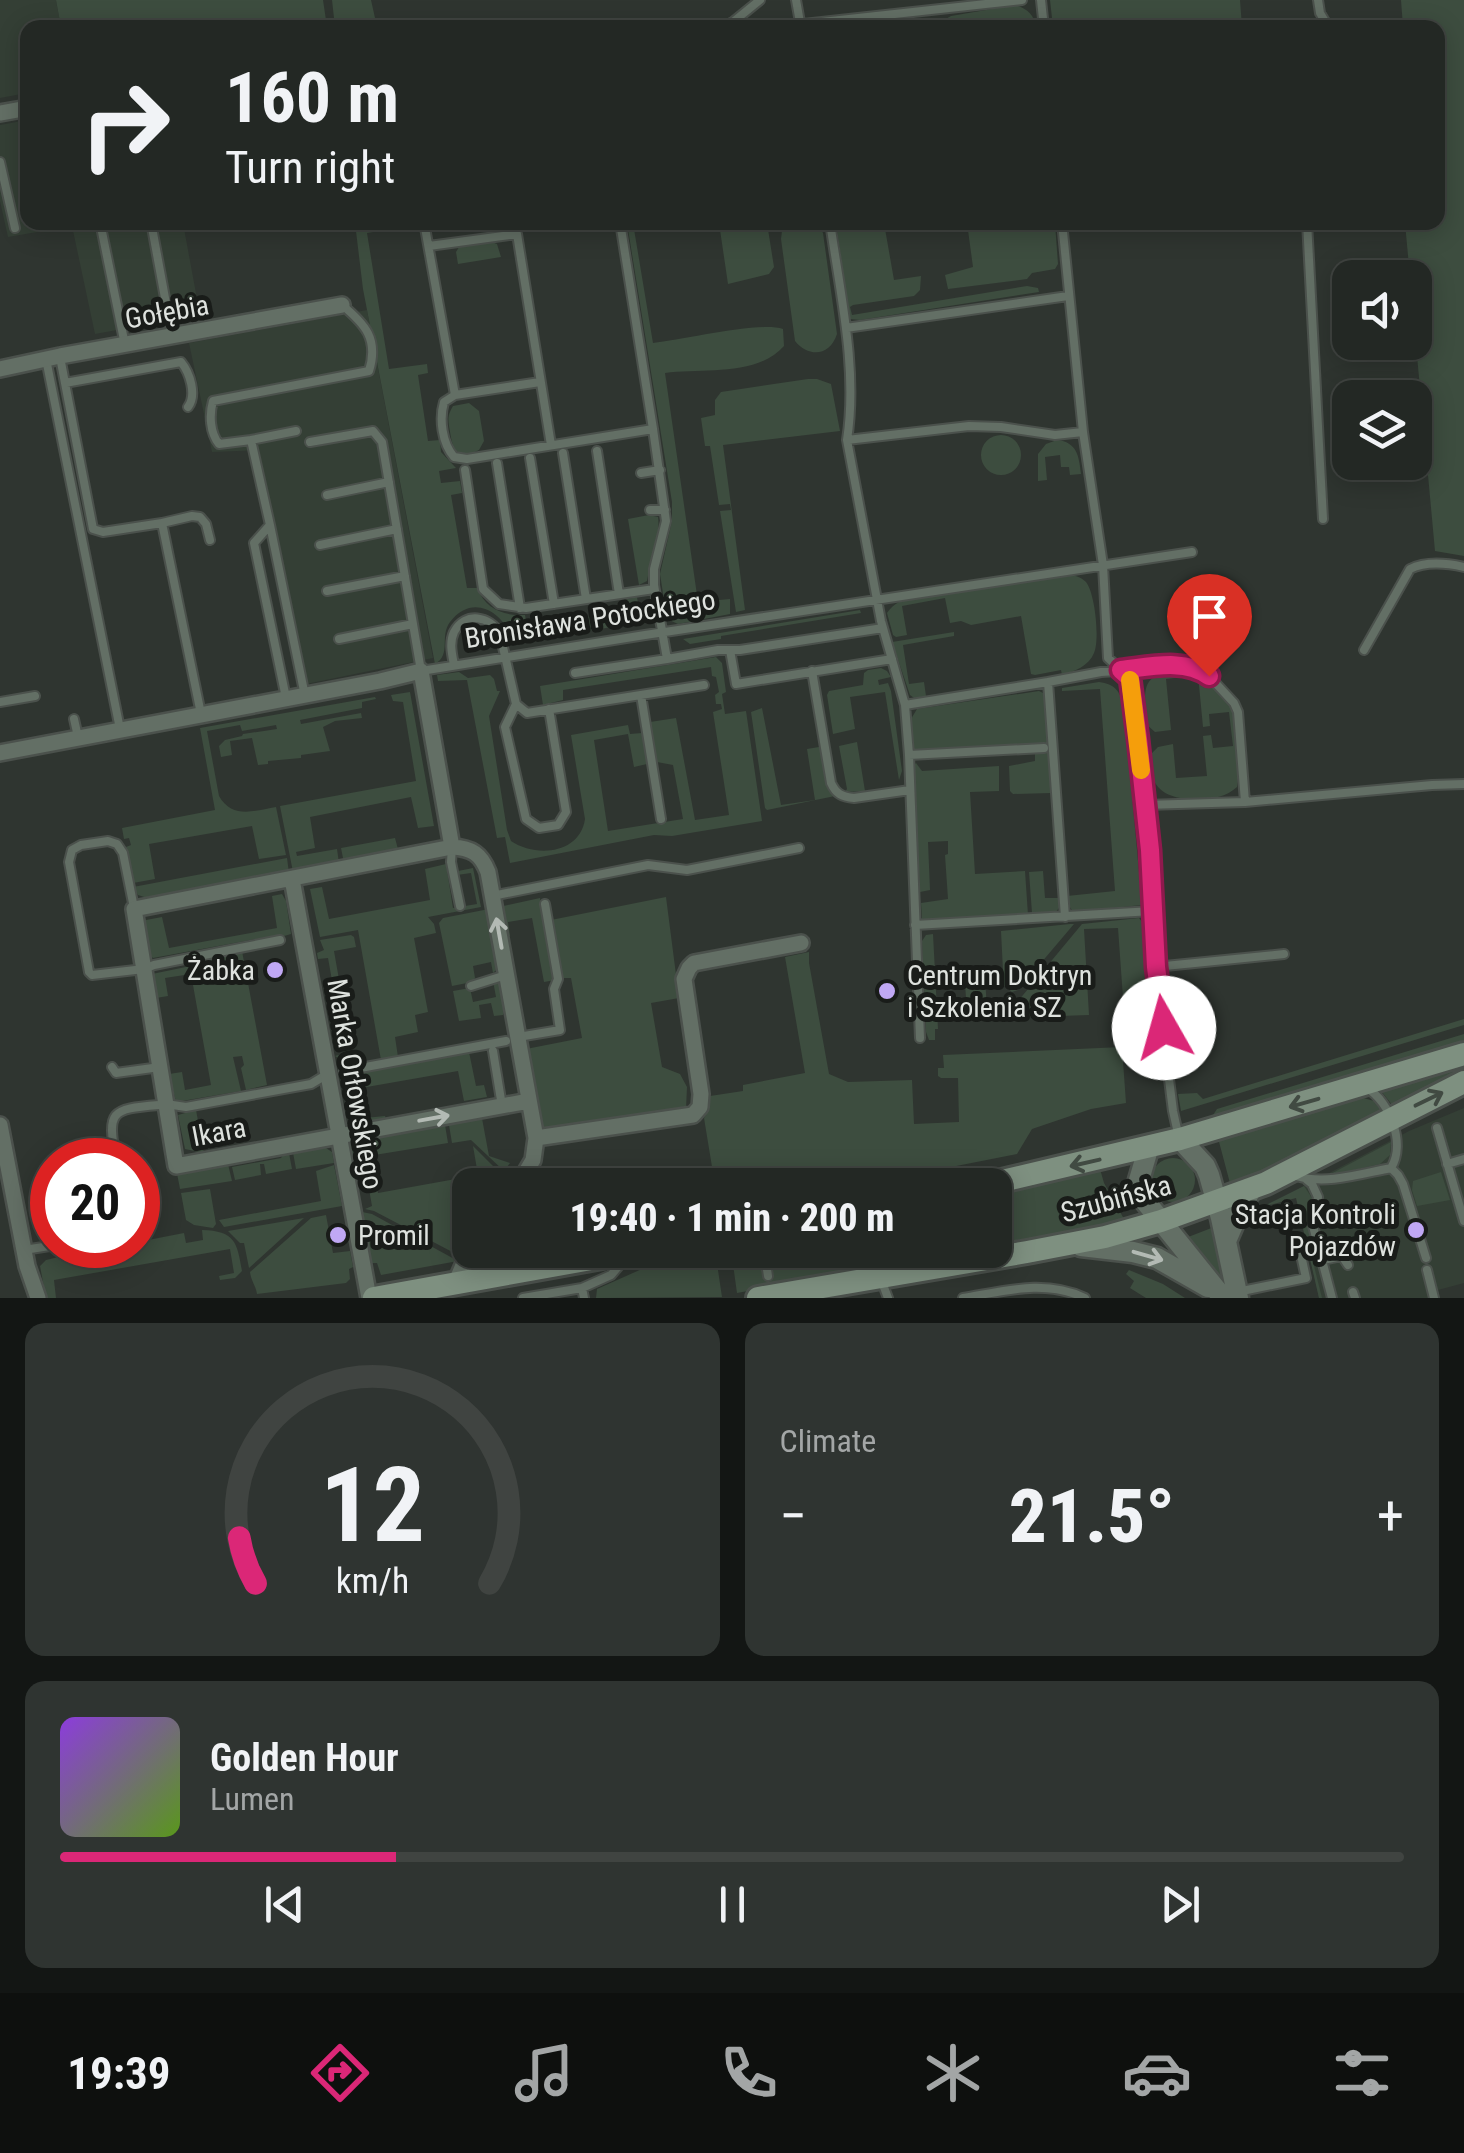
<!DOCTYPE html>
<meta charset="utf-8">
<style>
body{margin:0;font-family:"Roboto Condensed",sans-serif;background:#2f3431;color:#f1f3f6;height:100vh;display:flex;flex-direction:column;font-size:38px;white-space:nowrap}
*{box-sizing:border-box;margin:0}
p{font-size:32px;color:#a3a6a6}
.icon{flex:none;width:55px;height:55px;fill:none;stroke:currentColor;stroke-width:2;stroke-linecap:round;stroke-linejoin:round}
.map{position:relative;height:1298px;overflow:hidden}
.details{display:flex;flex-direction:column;gap:25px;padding:25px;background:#131614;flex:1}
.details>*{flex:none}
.top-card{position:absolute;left:20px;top:20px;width:1425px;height:210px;border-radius:20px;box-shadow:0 5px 25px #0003,0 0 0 2px #404441;background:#232824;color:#f1f3f6;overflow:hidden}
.controls{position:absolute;left:1332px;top:260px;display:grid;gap:20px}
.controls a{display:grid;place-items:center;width:100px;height:100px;border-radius:20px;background:#232824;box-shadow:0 5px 25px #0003,0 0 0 2px #404441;font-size:50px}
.speed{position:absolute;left:30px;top:1138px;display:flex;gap:20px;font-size:50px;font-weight:700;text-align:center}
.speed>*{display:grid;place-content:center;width:130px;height:130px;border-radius:50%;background:#232824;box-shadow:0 5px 25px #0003,0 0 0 2px #404441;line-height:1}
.speed .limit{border:15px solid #d22;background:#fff;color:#111}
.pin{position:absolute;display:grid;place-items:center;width:85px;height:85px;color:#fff;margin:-102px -42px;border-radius:50% 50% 50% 0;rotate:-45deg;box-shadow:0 0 10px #0007}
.pin .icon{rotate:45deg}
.me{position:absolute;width:110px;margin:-55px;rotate:353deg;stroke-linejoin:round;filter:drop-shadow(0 0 8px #0008)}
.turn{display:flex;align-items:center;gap:35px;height:210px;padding:0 40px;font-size:45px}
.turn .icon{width:130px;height:130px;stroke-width:2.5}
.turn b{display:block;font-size:70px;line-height:85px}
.big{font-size:75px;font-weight:800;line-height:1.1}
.details .card{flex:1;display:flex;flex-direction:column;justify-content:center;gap:15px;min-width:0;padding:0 35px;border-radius:20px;background:#2f3431}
.details .dial{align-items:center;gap:0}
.dial svg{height:260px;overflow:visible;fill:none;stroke:#404441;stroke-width:7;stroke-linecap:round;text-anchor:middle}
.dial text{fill:#f1f3f6;stroke:none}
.song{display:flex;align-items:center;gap:30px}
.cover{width:120px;height:120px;border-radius:15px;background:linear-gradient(135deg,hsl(270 70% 55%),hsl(90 70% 35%))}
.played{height:10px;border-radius:5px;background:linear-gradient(90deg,#db2777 25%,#404441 25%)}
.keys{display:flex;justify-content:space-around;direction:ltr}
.heat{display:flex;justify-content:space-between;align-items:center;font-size:55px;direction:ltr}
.details .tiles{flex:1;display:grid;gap:25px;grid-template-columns:1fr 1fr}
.card:last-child{grid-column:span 2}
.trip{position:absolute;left:452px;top:1168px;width:560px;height:100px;border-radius:20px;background:#232824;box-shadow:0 5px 25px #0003,0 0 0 2px #404441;font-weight:800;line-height:100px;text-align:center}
.menu{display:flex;height:160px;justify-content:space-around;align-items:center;background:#0e100e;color:#a3a6a6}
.menu .icon{width:70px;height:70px}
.menu .selected{color:#db2777}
.menu b{font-size:45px;color:#f1f3f6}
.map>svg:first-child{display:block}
.built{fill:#343f35}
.green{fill:#3d4d3f}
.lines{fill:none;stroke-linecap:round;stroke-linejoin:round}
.service-casing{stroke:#4b514c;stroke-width:12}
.minor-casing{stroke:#4b514c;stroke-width:20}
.tertiary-casing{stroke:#4b514c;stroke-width:25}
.secondary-casing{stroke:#4b514c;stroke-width:28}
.service{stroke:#636f65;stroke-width:8}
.minor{stroke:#636f65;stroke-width:15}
.tertiary{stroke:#636f65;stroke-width:20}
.secondary{stroke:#7e9080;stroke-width:22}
.oneway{stroke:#b3bab4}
.oneway2{stroke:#414a42}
.route-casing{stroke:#8e194d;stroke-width:25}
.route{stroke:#db2777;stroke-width:18}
.slow{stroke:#f59e0b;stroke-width:18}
.poi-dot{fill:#c0a8f4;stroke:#191c19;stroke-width:4}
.labels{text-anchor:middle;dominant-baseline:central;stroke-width:10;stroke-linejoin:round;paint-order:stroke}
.street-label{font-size:28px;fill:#dee2de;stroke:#191c19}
.poi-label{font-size:28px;fill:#dee2de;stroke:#191c19;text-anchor:end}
</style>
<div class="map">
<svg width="1464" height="1298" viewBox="0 0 1464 1298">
<rect width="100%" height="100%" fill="#2f3530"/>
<path class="built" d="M0 0H56L61 27 28 28 27 93 0 98Z
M27 120 28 222 183 223 200 315 95 334 72 226 8 237 0 201V125Z
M367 310 433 658 306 684 259 450 212 452 189 343Z
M1464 1108V1283L1438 1290 1439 1298H1319L1295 1191 1409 1131Z"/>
<path class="green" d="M56 0H323L327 27H61Z
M332 0H371L377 27H335Z
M1050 0H1240L1242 27H1053Z
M1401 0H1464V556L1435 551 1415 334V278L1410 277 1405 223 1438 222V28L1403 27Z
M1015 5C1028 9 1034 15 1036 27H939L944 20 951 16Z
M355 223H414L410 226 367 233 389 369 427 364 428 373 418 375 428 441 440 440 441 452 456 468 439 471 441 483 460 481 462 493 451 495 467 588H477C486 609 503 616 525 615L527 626 626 611 624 600 637 597 641 622 518 643 517 637 512 638C502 611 472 593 450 622 439 637 452 654 435 664L363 289Z
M627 223H633L653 343C683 340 759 321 783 329L784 346C757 377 702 368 665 373L698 602 730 599V614L678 624 667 619 660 574 672 521V502Z
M719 223H767L774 267 769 274 728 284Z
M788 223H817L823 233 837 334C830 356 809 358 795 341L781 239 782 231Z
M836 223H884L894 280 921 276 920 290 914 296 853 305 850 307 852 315 1027 286 1038 288 1039 292 860 320 850 319Z
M967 223H1055L1058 264 1055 269 1032 273 1027 279 948 289 945 275 973 267Z
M492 242 497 244 501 257 458 264 456 252 459 247Z
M808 379H817L831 384 840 431 723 445 745 610 736 612 720 511 731 510 730 504 719 505 710 446H705L701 418 715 415V400L721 392Z
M469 403 479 411 484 441 479 450C458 460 453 452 450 432 448 420 447 416 453 406Z
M981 455a20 20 0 1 1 40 0a20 20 0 1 1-40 0Z
M1057 440C1077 442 1079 456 1081 474L1070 475 1069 467H1061L1060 455 1045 457 1047 480 1038 481V454L1046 444Z
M649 515 658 517C661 535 650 562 647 581L639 585 628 519Z
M1064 573C1072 575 1080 576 1086 582 1095 593 1100 639 1094 653 1089 666 1075 671 1062 675L1061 670 1035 675 1031 674 1021 616 971 625 961 621 950 623 945 598 902 606 907 635 896 637 893 635 887 613C900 594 925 595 945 592L949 594 959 591Z
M860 610 861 613 721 636V639L690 644 683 639Z
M954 632V636L903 645 909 684 924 682 926 696 914 698 910 695 892 642Z
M716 657 722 663 726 692 722 694 725 714 746 711 762 821 672 836 654 835 510 863 505 837 497 838 467 680 438 681 437 675 459 672 468 678 490 675 494 679 497 691H500L489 716 507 830 511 841C536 858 580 854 585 819L571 735 628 725 630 734 642 733 647 764 634 767 628 734 594 740 608 831 683 819 673 765 657 762 650 722 676 718 695 820 729 815 713 712 722 709 721 704H716L715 695 719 692 716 677 712 676 711 667 563 690V700L543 705 540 686Z
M881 668 887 671 891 677 878 680 879 685 888 683 891 691 902 771 899 780 885 692 850 697 855 729 833 734 827 695 829 691 863 685 864 673 868 670Z
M1186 670C1204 674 1220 689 1230 705 1240 722 1240 768 1237 787 1226 797 1215 798 1200 799 1168 801 1145 789 1152 753L1158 747 1173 744 1176 778 1207 776 1203 736 1211 735 1213 748 1233 746 1229 712 1209 714 1210 726 1203 727 1198 675 1166 679 1171 730 1155 732 1147 725C1143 684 1141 673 1186 670Z
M1099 682C1115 684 1120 691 1124 707L1142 905 1073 912 1068 904 1067 896 1115 891 1100 689 1062 691V688Z
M1039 691 1043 693 1044 698 1048 744 918 753 914 750 911 719 917 709Z
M410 692 434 826 418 828 411 797 310 817 315 848 296 852 297 856 337 849 339 863 293 872 280 806 416 781 403 702 393 701 391 695Z
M375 697 376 699 362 702V708L300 720 301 724 361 713 362 718 335 721 323 727 330 751 301 755V758L268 761V764L258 765 252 738 230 741 232 755 221 757 219 746 225 740 242 736 243 734 277 729 276 725 242 731 240 725 207 731 219 796C232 819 254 811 276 807L286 855 259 859 252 826 149 844 155 879 133 883 126 847 131 845 129 838 124 839 122 828 215 810 200 728Z
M762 708 781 805 815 800 807 749 819 747 821 748 828 789 835 796 767 810 765 808 751 712Z
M857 742 865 791 845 792 847 789 839 746Z
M1049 753 1051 793 1013 794 1010 791 1009 766 1035 761V754Z
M916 763 922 771 999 766V791L970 792 975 874 1025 871 1028 915 924 922 922 919 921 903 948 899 945 855 948 854V841L928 842 930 890 920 892 914 765Z
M395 838 399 853 344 863 341 848Z
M287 858 289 873 147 898 138 895 133 887Z
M446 864 453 908 477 904 471 873 457 875 458 871 473 868 481 907 428 917 434 924 436 933 414 938 428 1012 415 1015 418 1032 395 1037 398 1057 381 1060 358 930 320 937 310 889 322 887 329 919 430 900 425 869Z
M1043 871 1045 898H1060L1061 905 1056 912 1032 913 1029 872Z
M282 894 286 901 291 934 274 939 273 936 153 958 149 955 144 925 146 920 162 917 169 948 277 928 272 896Z
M666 897 679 998 651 1003 662 1067 680 1074 687 1087 686 1109 541 1130 526 1049 582 1038 571 978H562L551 920Z
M540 898 555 980 544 982 532 918 508 922 510 936 504 937 499 907Z
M489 909 499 967 493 973 491 962 473 966 475 978 472 982 452 986 439 923 443 918Z
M1139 918 1143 923 1150 1021H1139L1136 1012H1124L1118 928 1084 929 1089 1015 1004 1018 1082 924Z
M1070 924H1074L1018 990 1012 992 988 972 1003 971 1001 931Z
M933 934 938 1029H935V1040H929L926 1032 922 941 926 935Z
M351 935 354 937 356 947 334 951 353 1059 342 1060 335 1056 345 1053 328 958 318 959 317 953 324 950 320 940Z
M242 951 267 1085 246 1090 241 1068 244 1065 242 1056 233 1057 241 1091 176 1102 169 1074 182 1072 185 1090 211 1085 191 974 165 978 168 996 156 998 152 974 205 963V958Z
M809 952V963L829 1074 848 1082 912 1080 914 1124 959 1122 958 1078H941L938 1076V1068H944L943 1055 1122 1047 1126 1103 1091 1109 1032 1129 1017 1154 860 1185H715L704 1118 709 1109 710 1096 743 1091V1085L805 1073 785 957Z
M964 968 974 969 976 976 985 975 987 1012 967 1013Z
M493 981 503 985 506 1006 503 1015 494 1016 491 1003 479 1005 481 1018 459 1021 453 991 470 988 473 1002 496 997Z
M1464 1019V1025L1181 1111 1178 1094 1197 1093 1203 1099Z
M1464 1034V1046L1215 1120 1213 1115 1217 1109Z
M469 1052 476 1086 484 1085 487 1097 464 1101 458 1071 361 1088 365 1118 385 1116 386 1120 365 1124 363 1119 362 1124 356 1125 347 1122 355 1120 347 1074Z
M1464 1065V1073L1393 1106 1381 1091Z
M1360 1097 1374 1101 1381 1109V1113L1231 1187 1218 1138Z
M196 1110 204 1153 185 1149 178 1115Z
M481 1113 489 1156 510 1163 504 1171 471 1140 452 1143 448 1119Z
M444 1119 448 1143 350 1159V1141Z
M1391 1142 1390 1155 1380 1164 1325 1177Z
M323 1146 332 1152 334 1163 296 1169 292 1147Z
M473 1146 496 1169 489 1177 490 1185H470V1238L460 1256 374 1211 365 1209 372 1206 364 1161 371 1160 378 1193 478 1175Z
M288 1148 292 1169 266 1174 264 1164H260L261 1175 235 1180 232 1167 281 1158Z
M1151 1180a22 22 0 1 1 44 0a22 22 0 1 1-44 0Z
M227 1160 232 1181 180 1189 176 1168Z
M334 1165 342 1206 224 1227 219 1220 321 1201 316 1171Z
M1100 1169 1104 1183 1124 1219 1070 1233 995 1247V1193Z
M1441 1172 1450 1200 1417 1206 1412 1190 1413 1181Z
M1304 1186 1314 1201 1309 1228 1311 1254 1322 1298H1319L1296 1198 1262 1207Z
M210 1189 216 1224 213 1228 194 1225 186 1220 181 1193Z
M362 1212 372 1214 458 1261 381 1275 377 1263H370Z
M326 1215 333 1253 350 1251 353 1267 349 1269 350 1279 346 1283 257 1294C256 1286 251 1281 250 1272L311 1218Z
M304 1218 249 1268 244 1243H240L228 1231Z
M1214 1227 1230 1293 1183 1239Z
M202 1230C235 1231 237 1242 242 1271L235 1278 220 1280 219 1276 234 1273 230 1249 54 1280 56 1298H46L40 1266 46 1260 67 1255 70 1264H73L71 1254 84 1252 86 1262H90L88 1251 122 1245H138V1242L184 1233 186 1243 203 1240Z
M715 1250 722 1297 596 1298 597 1289 671 1256Z
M731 1250H863L869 1268 737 1293Z
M877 1250H977L886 1266 882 1264Z
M1129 1270 1163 1284 1185 1298H1146L1130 1288 1134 1281 1126 1274Z"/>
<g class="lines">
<defs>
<path id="service" d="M796 0 801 28
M1041 0 1044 28
M1318 0 1320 13 1329 28
M733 22 760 0
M731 23 776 27 1022 0
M0 162 15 228
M100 222 125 345
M151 222 172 336
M424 222 455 395 444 402C439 419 442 443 454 457L467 459 653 429 666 521 654 569V585L667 659 575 673
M620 222 653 429
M830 222C840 293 858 369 847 440L881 621 905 705 909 755 920 1038
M1062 222 1083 432 1103 565 1108 658 1130 678 1135 712 1150 850 1155 967 1173 1111 1179 1138
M1307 222 1323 519
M429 246 517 234 551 445
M846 328 1068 296
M60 357 93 529 103 532 162 523 201 714
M46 359 120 729
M65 383 181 362C190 373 197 395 188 407
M455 395 540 382
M251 440 296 431
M847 440 969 426 1001 427 1055 435 1083 432
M310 442 373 431 382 442 421 671 645 635 1192 552
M597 451 619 594
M563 453 586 599
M530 458 554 604
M497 463 520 608
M465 470 483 589 499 604 526 608 654 589
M641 473 660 470
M327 495 389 482
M650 510H665
M162 523 192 516 200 517 206 524 210 540
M270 525 305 696
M320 545 397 529
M327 591 405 576
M339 639 413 624
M730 650 736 684 892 659
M1364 650 1410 569C1426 561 1446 563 1464 567
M667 659 718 650H740L883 628
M454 665C452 654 449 643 454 632 465 611 490 616 500 634L516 704 527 713 704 685
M812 671 831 783C836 794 842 797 854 798L910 790
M1048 682 1101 672 1192 666 1209 676 1234 703 1238 712 1245 802
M641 695 661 819
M286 698 254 543 270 525 251 440 219 444C210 433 209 415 213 401L369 371C379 339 365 324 342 305
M0 702 35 696
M516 704 505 727 526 819 539 828 558 825 566 812 549 709
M905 705 1048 682 1065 917
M74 719 78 737
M909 755 1044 748
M1145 805 1245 802 1432 785 1464 784
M452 847 451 862 460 906
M492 896 648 865 687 870 799 848
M134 908 123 853 117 844 108 841 81 845 72 850 69 862 89 972 92 975 144 969 154 965 280 940
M915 925 1152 911
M1155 967 1284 954
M471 986 506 975
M518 1037 560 1030 554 989 558 979 545 904
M493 1051 502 1106
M112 1067 116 1073 160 1067
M344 1071 506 1041
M1367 1088C1390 1102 1406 1144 1391 1168
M166 1104 186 1107 311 1084 326 1075
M1437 1128 1464 1221
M116 1160C107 1111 110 1109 159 1105
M1447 1164 1464 1159
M1296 1176C1326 1185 1360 1174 1391 1168L1398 1175 1403 1184 1426 1258
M1307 1180 1312 1184 1318 1197 1313 1226 1332 1298
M24 1250 56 1245
M764 1250 768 1276
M870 1250 888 1298
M736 1255 767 1250
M1323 1260 1342 1256 1348 1265
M1427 1270 1434 1298
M582 1288 611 1275 625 1259
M1237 1292 1306 1278 1301 1255
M1353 1292 1355 1298
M523 1298 582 1288 584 1298
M963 1298C1005 1291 1045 1279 1085 1298"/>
<path id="minor" d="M0 113 28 108
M0 369 60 356 342 305
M0 753 380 681 421 671 452 847C472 848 481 854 488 872L536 1138 533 1160 518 1185
M452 847 134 909 176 1166 529 1101
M292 879 369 1298
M0 1125 27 1266 38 1298
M536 1138 693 1115 700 1107 701 1094 684 979 689 968 694 963 801 943
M455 1284 470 1249"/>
<path id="tertiary" d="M1180 1139 1205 1166 1209 1175 1221 1218 1238 1298
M1149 1146 1139 1180 1145 1201 1223 1298
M1226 1241 1238 1213 1252 1188
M1081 1246 1133 1252 1157 1258 1208 1287"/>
<path id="secondary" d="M985 1185 1180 1139 1464 1054
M374 1298 641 1250
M758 1298 1027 1252 1105 1237 1161 1221 1266 1183 1464 1082"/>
</defs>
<use href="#service" class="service-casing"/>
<use href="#minor" class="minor-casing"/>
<use href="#tertiary" class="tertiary-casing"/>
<use href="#secondary" class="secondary-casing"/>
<use href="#service" class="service"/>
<use href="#minor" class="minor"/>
<use href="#tertiary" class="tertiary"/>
<use href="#secondary" class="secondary"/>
</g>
<defs><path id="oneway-shaft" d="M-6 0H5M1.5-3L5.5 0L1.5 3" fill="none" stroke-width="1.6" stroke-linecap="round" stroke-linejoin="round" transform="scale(2.5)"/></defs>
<g class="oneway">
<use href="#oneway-shaft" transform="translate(499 933) rotate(-100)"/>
<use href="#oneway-shaft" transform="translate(434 1118) rotate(-10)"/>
<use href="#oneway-shaft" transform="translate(1148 1256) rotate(16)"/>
</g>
<g class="oneway2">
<use href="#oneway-shaft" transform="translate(1429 1099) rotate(-26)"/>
<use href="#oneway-shaft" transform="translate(1304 1103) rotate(164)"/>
<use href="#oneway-shaft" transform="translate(1085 1163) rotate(167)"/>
</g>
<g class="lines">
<defs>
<path id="route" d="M1164 1028 1156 967 1150 850 1138 739 1130 678 1121 670C1149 667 1185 658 1209 676"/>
</defs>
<use href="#route" class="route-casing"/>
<use href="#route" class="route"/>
<path class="slow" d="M1130 680 1141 770"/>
</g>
<g class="poi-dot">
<circle cx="275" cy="970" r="10"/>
<circle cx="887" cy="991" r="10"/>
<circle cx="1416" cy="1230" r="10"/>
<circle cx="338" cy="1235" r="10"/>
</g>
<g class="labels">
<g class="street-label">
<text transform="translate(167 312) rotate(-10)">Gołębia</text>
<text transform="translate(590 619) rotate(-9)">Bronisława Potockiego</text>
<text transform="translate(355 1084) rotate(80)">Marka Orłowskiego</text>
<text transform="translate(219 1132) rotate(-11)">Ikara</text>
<text transform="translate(1116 1199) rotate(-15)">Szubińska</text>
</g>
<g class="poi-label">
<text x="255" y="970">Żabka</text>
<text x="907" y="975" text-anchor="start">Centrum Doktryn<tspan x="907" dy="32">i Szkolenia SZ</tspan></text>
<text x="1396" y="1214">Stacja Kontroli<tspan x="1396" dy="32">Pojazdów</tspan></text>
<text x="358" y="1235" text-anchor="start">Promil</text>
</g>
</g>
</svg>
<div class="controls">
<a><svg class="icon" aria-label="sound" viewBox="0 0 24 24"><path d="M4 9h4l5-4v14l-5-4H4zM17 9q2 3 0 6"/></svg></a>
<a><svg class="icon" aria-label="layers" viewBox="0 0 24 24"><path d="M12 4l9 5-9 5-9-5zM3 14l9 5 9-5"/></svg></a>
</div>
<div class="speed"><div class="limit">20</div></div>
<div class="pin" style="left:1209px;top:676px;background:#d93025"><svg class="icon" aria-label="arrive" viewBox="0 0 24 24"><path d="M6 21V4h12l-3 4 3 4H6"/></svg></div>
<svg class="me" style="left:1164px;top:1028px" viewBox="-20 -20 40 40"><circle r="19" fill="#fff"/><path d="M0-13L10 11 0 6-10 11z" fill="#db2777"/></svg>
<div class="trip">19:40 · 1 min · 200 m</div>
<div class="top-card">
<div class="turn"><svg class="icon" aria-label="right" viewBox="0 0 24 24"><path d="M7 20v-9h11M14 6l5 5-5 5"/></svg><div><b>160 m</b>Turn right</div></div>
</div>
</div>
<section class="details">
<div class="tiles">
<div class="card dial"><svg viewBox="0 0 100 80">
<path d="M14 69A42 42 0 1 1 86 69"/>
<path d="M14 69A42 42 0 0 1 9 55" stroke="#db2777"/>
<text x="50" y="56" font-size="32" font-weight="700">12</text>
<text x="50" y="72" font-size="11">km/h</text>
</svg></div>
<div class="card"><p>Climate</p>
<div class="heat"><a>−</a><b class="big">21.5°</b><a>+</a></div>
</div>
<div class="card">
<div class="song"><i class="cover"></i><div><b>Golden Hour</b><p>Lumen</p></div></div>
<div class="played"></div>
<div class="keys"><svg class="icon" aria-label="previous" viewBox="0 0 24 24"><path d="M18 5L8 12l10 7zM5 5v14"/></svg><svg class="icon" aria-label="pause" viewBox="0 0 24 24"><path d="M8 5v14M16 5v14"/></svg><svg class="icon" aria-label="next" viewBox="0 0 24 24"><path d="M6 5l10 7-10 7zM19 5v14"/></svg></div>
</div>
</div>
</section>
<nav class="menu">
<b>19:39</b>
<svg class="icon selected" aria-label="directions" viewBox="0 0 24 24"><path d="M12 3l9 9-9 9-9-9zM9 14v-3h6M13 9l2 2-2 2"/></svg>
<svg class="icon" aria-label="music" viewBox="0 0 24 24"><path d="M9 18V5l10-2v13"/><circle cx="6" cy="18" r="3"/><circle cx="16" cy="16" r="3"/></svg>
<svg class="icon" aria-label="phone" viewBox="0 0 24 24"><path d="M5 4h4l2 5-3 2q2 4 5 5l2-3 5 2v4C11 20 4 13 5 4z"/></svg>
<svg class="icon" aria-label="climate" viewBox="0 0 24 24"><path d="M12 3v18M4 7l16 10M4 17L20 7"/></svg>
<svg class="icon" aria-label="car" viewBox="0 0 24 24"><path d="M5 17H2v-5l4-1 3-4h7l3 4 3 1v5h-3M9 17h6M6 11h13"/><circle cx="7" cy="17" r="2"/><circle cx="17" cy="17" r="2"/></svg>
<svg class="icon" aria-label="filters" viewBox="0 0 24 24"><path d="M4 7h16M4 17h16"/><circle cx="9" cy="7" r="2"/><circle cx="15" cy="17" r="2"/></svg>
</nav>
